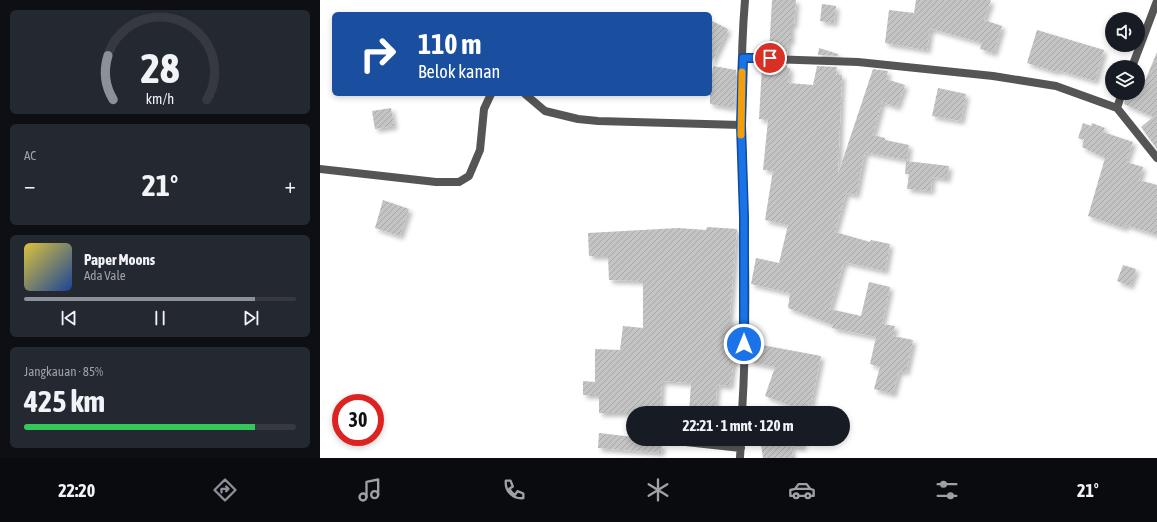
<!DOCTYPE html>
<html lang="id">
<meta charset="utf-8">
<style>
body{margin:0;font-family:"Asap Condensed",sans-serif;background:#242831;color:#f1f3f6;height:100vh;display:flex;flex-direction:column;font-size:15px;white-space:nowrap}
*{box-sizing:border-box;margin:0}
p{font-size:13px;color:#9ea1a6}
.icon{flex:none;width:22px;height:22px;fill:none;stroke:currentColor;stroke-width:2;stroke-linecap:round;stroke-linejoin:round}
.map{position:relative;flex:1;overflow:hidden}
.sheet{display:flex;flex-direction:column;gap:10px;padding:10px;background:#0d0f14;width:320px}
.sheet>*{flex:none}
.guide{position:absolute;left:12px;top:12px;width:380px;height:84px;border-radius:6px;box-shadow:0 2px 6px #0003;background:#1a4fa0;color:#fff;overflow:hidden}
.tools{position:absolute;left:785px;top:12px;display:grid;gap:8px}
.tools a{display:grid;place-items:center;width:40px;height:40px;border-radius:50%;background:#171b24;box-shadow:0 2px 6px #0003;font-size:20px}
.speed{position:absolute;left:12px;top:394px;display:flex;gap:8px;font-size:20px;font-weight:700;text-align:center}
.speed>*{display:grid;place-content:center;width:52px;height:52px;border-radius:50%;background:#171b24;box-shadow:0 2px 6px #0003;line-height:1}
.speed .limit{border:6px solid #d22;background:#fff;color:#111}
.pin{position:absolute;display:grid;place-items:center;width:34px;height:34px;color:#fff;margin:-17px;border:2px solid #fff;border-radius:50%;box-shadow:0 1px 4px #0007}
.me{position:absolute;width:44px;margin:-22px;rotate:0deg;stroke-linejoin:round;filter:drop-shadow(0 0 3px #0008)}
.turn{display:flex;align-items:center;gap:14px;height:84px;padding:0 20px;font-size:18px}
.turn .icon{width:52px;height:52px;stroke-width:2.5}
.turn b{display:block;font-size:28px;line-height:34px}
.big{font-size:30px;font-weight:700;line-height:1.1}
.sheet .card{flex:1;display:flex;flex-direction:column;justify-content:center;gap:6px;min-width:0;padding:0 14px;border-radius:6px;background:#242831}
.sheet .dial{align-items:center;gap:0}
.dial svg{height:104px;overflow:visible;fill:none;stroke:#363941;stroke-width:7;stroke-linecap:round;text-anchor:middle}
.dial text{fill:#f1f3f6;stroke:none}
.song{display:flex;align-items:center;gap:12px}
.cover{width:48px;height:48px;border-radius:6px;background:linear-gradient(135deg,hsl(50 70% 55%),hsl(220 70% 35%))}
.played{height:4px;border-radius:2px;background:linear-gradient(90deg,#8c9099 85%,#363941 85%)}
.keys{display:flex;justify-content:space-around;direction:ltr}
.heat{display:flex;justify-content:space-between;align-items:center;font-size:22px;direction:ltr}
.charge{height:6px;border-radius:3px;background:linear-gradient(90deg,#34c759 85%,#363941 0)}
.trip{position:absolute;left:306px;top:406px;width:224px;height:40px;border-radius:20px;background:#171b24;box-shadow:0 2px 6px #0003;font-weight:700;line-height:40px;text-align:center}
.tabs{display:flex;height:64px;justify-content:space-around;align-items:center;background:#090b0e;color:#9ea1a6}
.tabs .icon{width:28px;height:28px}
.tabs .selected{color:#8c9099}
.tabs b{font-size:18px;color:#f1f3f6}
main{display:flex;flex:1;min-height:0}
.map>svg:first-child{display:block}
.building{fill:url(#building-hatch);filter:url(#shadow)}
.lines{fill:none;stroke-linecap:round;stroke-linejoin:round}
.street{stroke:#555;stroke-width:8}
.route-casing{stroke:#114b97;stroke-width:10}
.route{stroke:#1a73e8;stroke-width:7}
.slow{stroke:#f59e0b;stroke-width:7}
</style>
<main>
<section class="sheet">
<div class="card dial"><svg viewBox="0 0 100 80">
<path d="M14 69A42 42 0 1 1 86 69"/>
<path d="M14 69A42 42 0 0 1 10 35" stroke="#8c9099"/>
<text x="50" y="56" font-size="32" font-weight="700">28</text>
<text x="50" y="72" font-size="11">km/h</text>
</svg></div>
<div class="card"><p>AC</p>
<div class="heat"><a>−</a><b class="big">21°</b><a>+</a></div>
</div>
<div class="card">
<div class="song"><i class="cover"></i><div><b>Paper Moons</b><p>Ada Vale</p></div></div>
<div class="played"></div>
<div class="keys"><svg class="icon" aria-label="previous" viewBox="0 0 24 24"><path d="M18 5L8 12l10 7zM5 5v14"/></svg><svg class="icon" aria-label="pause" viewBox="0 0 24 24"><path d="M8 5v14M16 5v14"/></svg><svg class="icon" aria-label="next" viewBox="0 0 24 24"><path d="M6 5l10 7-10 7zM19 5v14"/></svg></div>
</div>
<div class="card"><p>Jangkauan · 85%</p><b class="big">425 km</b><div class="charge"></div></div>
</section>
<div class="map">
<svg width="837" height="458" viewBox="0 0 837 458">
<defs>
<pattern id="building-hatch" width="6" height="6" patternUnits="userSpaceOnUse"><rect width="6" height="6" fill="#c4c4c4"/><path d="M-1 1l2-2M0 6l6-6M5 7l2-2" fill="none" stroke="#a7a7a7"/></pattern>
<filter id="shadow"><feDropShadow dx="3.5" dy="3.5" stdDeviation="2" flood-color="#0004"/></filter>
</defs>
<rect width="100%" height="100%" fill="#fff"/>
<path class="building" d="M452 0H476L474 25H471V41H468L467 54 449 53Z
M596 0H671L664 20 682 26 674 53 660 49 662 43 613 29 610 30 607 50 565 43 569 10 594 13Z
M502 4 516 6 514 23 500 21Z
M390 20 408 29 390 66Z
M717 30 784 50 775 81 737 70 736 72 707 63Z
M499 48 518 54V56L498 55Z
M837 52V149L821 127 833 117 804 104 807 93H820Z
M449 64 467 65V68H470L468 83 493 85 497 66 517 67 516 75H522L518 174 553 69 568 71 566 79 585 85 577 107 562 102 553 135 565 138V140L589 145 587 160 545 152 536 195 526 193 515 232 550 242 551 240 570 244 565 271 524 262 510 309 541 316 549 282 570 287 562 324 575 326 573 336 593 340 586 372 579 371 573 394 554 389 560 367 550 364 556 337 512 328 513 325 468 308 470 293 431 284 436 258 459 263 468 225 445 220 453 170H443L448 120 439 119 442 66 449 67Z
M393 66 416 70V91L413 108 390 104V88Z
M618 88 646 94 641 121 612 116Z
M71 108 74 126 55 129 52 111Z
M763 123 771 126 772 123 785 128 783 132 813 142 806 162 823 167 819 180 837 185V235L806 225 804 228 768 216 785 158 762 147 764 140 758 138Z
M586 161 629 166 627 179 612 177 611 191 587 189 589 174H585Z
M63 200 89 209 80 236 55 228Z
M387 227 417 229 410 314V342L419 344V360L414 359 410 386 397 385 395 413H369L371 383 342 381 340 413H279V395H263V381L275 382V349L300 350 303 326 323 328V281L289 280 288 256H269L268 233 358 228 386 230Z
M803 265 816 269 810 286 797 281Z
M442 345 501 356 491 405 485 403V411L445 396 455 367 430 362V346L441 348Z
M279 433 313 437V439H333L335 444 342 445 341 453 278 448Z
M440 439H483L482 448 471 446 473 458H443Z"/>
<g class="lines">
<path class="street" d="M423 58 538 62 673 76 736 86 797 108
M812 67 837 1
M802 93 797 108 837 158
M205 94 225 111 258 119 278 121 421 125
M0 169 116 182H139L149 176 160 150 164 109 171 94
M422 413C426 348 426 281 424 216 422 144 419 72 425 0
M338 439 421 448
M420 458 421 439"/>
</g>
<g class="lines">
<defs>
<path id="route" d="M424 344V217L421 125 423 58H450"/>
</defs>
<use href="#route" class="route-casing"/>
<use href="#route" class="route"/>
<path class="slow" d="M421 135 422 72"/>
</g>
</svg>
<div class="tools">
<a><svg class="icon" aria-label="sound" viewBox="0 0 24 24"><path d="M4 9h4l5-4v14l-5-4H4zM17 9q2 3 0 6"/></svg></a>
<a><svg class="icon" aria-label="layers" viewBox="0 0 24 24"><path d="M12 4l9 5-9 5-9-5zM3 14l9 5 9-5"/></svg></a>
</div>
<div class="speed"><div class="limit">30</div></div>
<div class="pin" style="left:450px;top:58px;background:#d93025"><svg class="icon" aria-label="arrive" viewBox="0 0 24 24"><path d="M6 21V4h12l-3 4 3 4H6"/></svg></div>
<svg class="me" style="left:424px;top:344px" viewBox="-20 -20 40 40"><circle r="17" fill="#1a73e8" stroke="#fff" stroke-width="3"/><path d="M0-11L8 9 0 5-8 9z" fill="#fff"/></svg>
<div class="trip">22:21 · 1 mnt · 120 m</div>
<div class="guide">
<div class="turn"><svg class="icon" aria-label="right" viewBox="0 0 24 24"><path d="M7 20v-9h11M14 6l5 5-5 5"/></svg><div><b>110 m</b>Belok kanan</div></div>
</div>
</div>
</main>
<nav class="tabs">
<b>22:20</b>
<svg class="icon selected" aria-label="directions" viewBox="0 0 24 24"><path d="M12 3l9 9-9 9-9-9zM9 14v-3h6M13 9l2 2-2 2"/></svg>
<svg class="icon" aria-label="music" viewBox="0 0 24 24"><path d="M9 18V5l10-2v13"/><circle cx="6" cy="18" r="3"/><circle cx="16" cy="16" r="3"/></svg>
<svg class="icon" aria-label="phone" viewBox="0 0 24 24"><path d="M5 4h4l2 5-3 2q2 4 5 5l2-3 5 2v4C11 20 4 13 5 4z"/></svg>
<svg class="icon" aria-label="climate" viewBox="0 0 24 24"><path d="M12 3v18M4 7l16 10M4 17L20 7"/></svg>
<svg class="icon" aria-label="car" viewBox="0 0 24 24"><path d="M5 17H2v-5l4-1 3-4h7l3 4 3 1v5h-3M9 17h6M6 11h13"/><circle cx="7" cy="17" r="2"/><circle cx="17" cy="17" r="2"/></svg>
<svg class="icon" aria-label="filters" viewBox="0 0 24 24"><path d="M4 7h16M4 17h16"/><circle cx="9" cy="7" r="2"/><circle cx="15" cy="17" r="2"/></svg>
<b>21°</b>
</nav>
